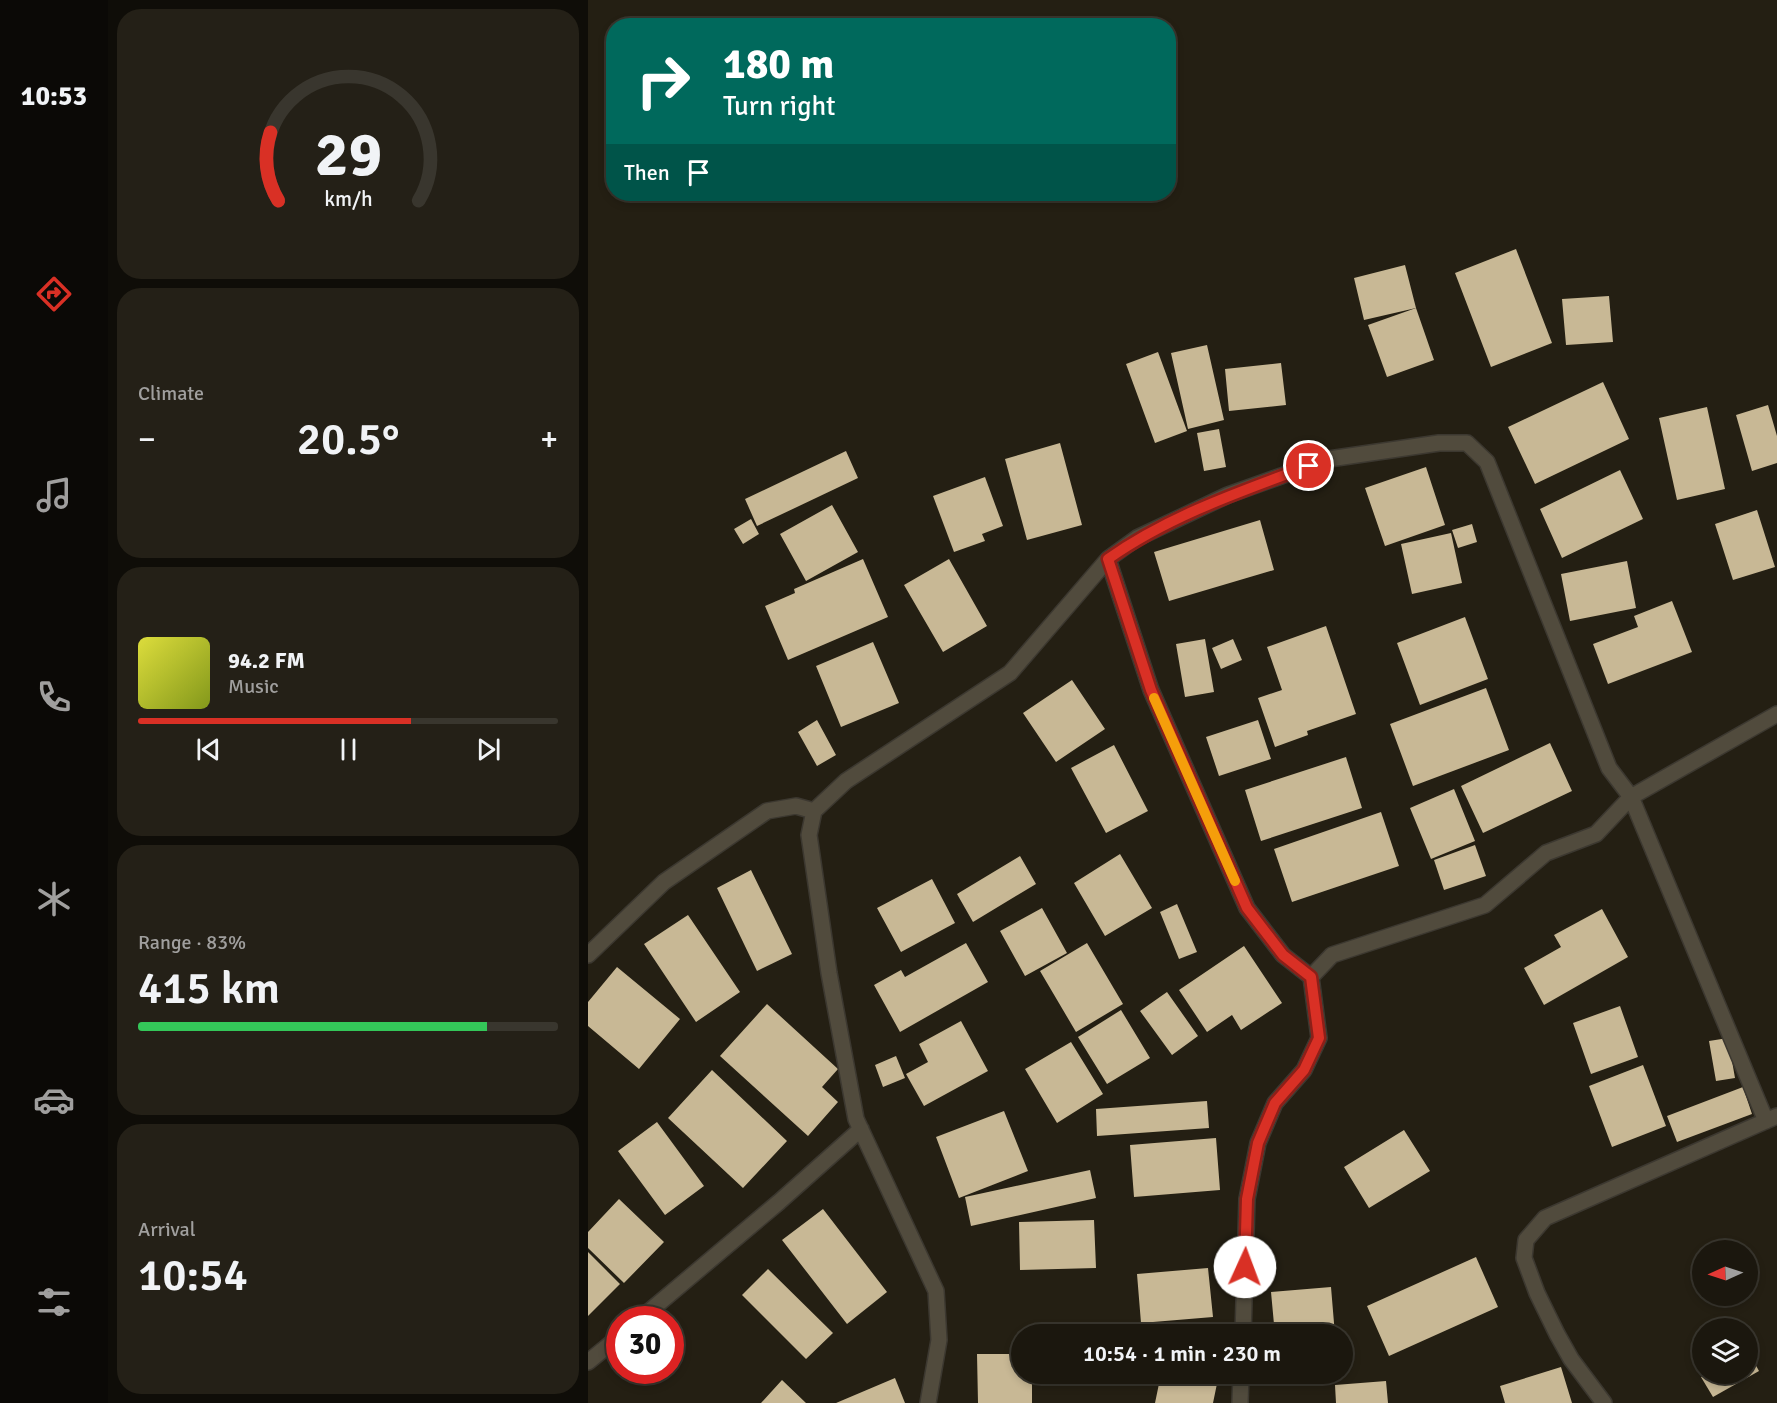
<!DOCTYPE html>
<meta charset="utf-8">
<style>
body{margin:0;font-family:Signika,sans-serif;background:#242017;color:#f1f3f6;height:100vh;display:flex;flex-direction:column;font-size:22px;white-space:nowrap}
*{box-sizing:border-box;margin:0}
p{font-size:20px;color:#a09f9e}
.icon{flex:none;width:33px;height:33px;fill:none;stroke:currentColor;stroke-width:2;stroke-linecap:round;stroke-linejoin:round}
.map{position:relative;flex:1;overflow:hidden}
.sheet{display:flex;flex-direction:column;gap:9px;padding:9px;background:#0f0d08;width:480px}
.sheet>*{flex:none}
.hud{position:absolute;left:18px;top:18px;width:570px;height:183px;border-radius:24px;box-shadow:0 3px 9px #0003,0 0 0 2px #39362e;background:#00695c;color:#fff;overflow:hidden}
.needle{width:39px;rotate:267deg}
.tools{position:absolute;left:1104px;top:1240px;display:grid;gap:12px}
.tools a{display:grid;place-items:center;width:66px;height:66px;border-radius:50%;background:#1b170e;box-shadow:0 3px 9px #0003,0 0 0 2px #39362e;font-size:30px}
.speed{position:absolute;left:18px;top:1306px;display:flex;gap:12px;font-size:30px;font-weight:700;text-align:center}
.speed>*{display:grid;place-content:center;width:78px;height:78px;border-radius:50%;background:#1b170e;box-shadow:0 3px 9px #0003,0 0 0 2px #39362e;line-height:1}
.speed .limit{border:9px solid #d22;background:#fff;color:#111}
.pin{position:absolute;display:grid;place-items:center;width:51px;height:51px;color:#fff;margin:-26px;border:3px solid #fff;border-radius:50%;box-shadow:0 2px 6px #0007}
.me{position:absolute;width:66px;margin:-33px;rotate:2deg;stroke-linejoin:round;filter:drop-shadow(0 0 4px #0008)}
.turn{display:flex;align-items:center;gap:21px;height:126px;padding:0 18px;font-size:27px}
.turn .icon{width:78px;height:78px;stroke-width:2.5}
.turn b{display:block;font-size:42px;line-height:51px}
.then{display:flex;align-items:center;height:57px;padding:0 18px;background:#0003;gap:12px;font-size:22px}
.big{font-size:45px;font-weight:600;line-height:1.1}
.sheet .tile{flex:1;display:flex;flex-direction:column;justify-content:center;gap:9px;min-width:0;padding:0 21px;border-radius:24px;background:#242017}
.sheet .dial{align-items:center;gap:0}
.dial svg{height:156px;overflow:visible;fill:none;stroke:#39362e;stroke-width:7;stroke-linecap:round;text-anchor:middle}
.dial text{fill:#f1f3f6;stroke:none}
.song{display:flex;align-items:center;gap:18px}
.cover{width:72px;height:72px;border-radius:9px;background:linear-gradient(135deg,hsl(60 70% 55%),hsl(70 70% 35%))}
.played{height:6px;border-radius:3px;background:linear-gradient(90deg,#d93025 65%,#39362e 65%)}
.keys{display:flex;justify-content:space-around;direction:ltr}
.heat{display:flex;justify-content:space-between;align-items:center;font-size:33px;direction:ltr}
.charge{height:9px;border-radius:4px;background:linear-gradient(90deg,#34c759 83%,#39362e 0)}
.trip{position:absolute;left:423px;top:1324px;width:342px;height:60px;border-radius:30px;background:#1b170e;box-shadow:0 3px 9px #0003,0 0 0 2px #39362e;font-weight:600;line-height:60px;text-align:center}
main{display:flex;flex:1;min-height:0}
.tab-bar{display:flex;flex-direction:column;width:108px;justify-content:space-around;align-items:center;background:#0b0906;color:#a09f9e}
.tab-bar .icon{width:42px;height:42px}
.tab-bar .selected{color:#d93025}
.tab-bar b{font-size:27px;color:#f1f3f6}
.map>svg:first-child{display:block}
.building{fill:#c8b895}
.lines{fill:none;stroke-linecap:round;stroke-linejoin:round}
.street-casing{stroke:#3c3830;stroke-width:18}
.street{stroke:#514b3d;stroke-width:15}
.route-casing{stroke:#8d1f18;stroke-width:15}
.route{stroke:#d93025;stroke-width:10}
.slow{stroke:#f59e0b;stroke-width:10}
</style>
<main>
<nav class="tab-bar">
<b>10:53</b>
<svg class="icon selected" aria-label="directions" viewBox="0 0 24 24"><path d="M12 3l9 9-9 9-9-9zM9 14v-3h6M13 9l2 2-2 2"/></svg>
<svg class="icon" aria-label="music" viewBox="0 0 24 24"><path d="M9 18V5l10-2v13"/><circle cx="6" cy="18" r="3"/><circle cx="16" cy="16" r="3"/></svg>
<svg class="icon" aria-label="phone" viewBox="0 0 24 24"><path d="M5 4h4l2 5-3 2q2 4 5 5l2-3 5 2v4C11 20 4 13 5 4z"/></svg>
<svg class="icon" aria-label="climate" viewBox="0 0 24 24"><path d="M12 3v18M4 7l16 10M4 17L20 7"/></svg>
<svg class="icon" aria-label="car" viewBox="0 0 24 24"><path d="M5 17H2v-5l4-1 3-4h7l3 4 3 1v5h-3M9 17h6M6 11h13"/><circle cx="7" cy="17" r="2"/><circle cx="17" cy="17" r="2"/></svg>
<svg class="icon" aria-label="filters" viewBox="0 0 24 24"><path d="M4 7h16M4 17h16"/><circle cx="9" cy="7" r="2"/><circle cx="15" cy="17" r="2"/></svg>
</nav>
<section class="sheet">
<div class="tile dial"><svg viewBox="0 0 100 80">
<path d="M14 69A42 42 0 1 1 86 69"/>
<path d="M14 69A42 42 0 0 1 10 34" stroke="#d93025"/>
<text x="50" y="56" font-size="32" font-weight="700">29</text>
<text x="50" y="72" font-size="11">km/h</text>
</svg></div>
<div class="tile"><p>Climate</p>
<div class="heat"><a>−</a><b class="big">20.5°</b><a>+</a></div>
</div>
<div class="tile">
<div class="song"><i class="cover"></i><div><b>94.2 FM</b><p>Music</p></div></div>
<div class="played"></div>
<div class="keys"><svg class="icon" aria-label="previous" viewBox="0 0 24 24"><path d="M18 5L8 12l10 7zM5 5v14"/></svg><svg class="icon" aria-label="pause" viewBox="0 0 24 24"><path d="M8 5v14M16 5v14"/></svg><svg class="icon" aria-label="next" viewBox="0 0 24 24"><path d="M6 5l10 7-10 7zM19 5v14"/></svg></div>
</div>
<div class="tile"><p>Range · 83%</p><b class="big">415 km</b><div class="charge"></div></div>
<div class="tile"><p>Arrival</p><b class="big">10:54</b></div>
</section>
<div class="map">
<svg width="1189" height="1403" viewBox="0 0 1189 1403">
<rect width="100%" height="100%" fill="#241f13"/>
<path class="building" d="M928 249 964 343 903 367 867 273Z
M817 265 828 308 846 360 799 377 780 325 828 308 776 320 766 278Z
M1021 296 1025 342 978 345 974 299Z
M619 345 636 420 600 429 583 353Z
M570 352 599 431 567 443 538 364Z
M693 363 698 405 641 411 637 369Z
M1015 382 1041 439 947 484 920 427Z
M1180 405 1189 436V463L1164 471 1148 415Z
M1119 407 1137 489 1089 500 1071 418Z
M631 429 638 467 616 471 609 433Z
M472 443 494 525 439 540 417 459Z
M258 451 270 478 169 526 157 499Z
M838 467 857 525 797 546 777 488Z
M1032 470 1055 519 974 558 952 509Z
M397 477 415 526 394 534 397 541 366 552 345 496Z
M244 505 270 552 218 581 192 534Z
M1169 510 1187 567 1145 580 1127 524Z
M163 519 171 534 155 544 146 529Z
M672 520 686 570 581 601 566 552Z
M884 524 889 542 870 548 864 530Z
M863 533 874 583 824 594 813 544Z
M275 559 300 617 200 660 177 606 207 593 206 589Z
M361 559 399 626 355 652 316 585Z
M1039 561 1048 608 982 621 973 574Z
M1084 601 1104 652 1020 684 1005 644 1050 627 1046 616Z
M877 617 900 679 832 705 809 643Z
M738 626 768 714 719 731 720 735 687 747 670 698 694 690 679 647Z
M617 639 626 692 597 697 588 644Z
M645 639 654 660 633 669 624 648Z
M285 642 311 703 253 727 228 666Z
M484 680 517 729 468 762 435 713Z
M898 688 921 750 825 786 802 724Z
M229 720 248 755 229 766 210 732Z
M670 720 683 759 631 776 618 737Z
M962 743 984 791 895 833 873 786Z
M526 745 560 811 518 833 483 768Z
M758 757 774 808 673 841 657 790Z
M866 789 887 841 843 859 822 808Z
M793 812 811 866 704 902 686 849Z
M887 845 898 876 856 890 846 860Z
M532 854 564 908 517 936 486 883Z
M432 856 448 884 385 922 369 894Z
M163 870 204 954 169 971 129 888Z
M344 879 367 923 313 952 289 908Z
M589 904 609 952 591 959 572 912Z
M454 908 479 953 437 976 412 931Z
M1014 909 1040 957 956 1005 936 968 973 947 966 935Z
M100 915 152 992 108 1022 56 944Z
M378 943 400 982 312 1032 286 985 313 970 317 977Z
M499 943 535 1004 488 1032 452 971Z
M656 946 694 1003 653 1030 644 1015 619 1032 591 990Z
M29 967 92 1019 51 1069 0 1026V1002Z
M579 992 610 1036 584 1055 552 1011Z
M179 1004 250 1069 234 1087 250 1102 220 1136 132 1056Z
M1032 1006 1050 1057 1003 1074 985 1023Z
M533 1010 562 1058 519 1084 490 1037Z
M373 1021 400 1071 336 1106 318 1074 340 1062 331 1044Z
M1140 1038 1147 1078 1128 1081 1121 1041Z
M483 1042 515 1094 469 1123 437 1069Z
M308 1056 317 1078 295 1087 287 1065Z
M1055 1065 1078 1126 1024 1147 1001 1086Z
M124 1070 199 1141 155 1188 80 1118Z
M1155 1087 1164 1114 1089 1142 1079 1116Z
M619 1101 621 1128 509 1136 508 1109Z
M416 1111 440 1171 371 1198 348 1137Z
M69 1122 116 1186 77 1215 30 1151Z
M816 1130 842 1171 781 1208 756 1167Z
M628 1138 632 1190 546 1197 542 1145Z
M502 1170 508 1198 383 1226 377 1197Z
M31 1199 76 1242 36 1283 0 1248V1232Z
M235 1209 299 1292 259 1324 194 1240Z
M506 1220 508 1268 432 1270 431 1222Z
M0 1252 32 1284 0 1316Z
M888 1257 910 1307 801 1356 779 1306Z
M620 1268 625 1317 553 1323 549 1274Z
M180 1269 245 1333 218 1359 154 1295Z
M743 1287 747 1335H687L683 1292Z
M1160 1351 1171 1371 1125 1397 1113 1377 1118 1374H1160Z
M389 1354H434V1374H444V1403H390Z
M973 1367 984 1403H917L912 1386Z
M516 1374H564V1385H516Z
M573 1374H631L625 1403H567Z
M307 1378 317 1403H248Z
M194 1380 218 1403H173Z
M798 1381 800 1403H748L747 1385Z"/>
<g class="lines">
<defs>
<path id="street" d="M520 559 563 690 659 908 695 955 723 977
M0 955 76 882 179 811 208 806 226 811
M51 1320 191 1202 273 1129
M655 1335 659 1199 670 1143 687 1103 716 1070 731 1038 723 977 744 955 897 905 958 853 1008 834 1043 797 1189 714
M0 1362 32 1336
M340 1403 351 1340 348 1291 268 1119 241 973 221 835 226 811 258 781 422 673 520 559 549 538 640 495 741 459 851 443H879L899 462 1021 768 1043 797 1178 1121
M652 1403 653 1374
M1016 1403 983 1359 969 1334 949 1293 936 1258 938 1240 957 1218 1189 1116"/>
</defs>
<use href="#street" class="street-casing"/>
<use href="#street" class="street"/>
</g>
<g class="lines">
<defs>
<path id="route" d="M657 1267 659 1199 670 1143 687 1103 716 1070 731 1038 723 977 695 955 659 908 563 690 520 559C581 516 651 492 721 466"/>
</defs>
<use href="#route" class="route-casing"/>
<use href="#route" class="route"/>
<path class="slow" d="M566 698 647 881"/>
</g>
</svg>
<div class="tools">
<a><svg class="needle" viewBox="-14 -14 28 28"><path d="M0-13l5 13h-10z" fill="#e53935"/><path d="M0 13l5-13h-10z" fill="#a09f9e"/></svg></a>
<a><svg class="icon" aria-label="layers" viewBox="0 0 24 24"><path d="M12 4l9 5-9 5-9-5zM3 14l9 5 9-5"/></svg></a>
</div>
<div class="speed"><div class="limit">30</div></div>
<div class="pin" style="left:721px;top:466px;background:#d93025"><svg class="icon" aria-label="arrive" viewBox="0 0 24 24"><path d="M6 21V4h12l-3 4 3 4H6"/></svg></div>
<svg class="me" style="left:657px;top:1267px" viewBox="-20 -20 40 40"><circle r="19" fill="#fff"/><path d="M0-13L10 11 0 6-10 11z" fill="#d93025"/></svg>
<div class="trip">10:54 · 1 min · 230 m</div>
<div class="hud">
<div class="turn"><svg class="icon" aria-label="right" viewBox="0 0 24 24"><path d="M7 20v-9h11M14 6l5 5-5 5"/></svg><div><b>180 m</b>Turn right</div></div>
<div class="then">Then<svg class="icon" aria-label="arrive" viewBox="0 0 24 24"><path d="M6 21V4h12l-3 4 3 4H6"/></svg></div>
</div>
</div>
</main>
